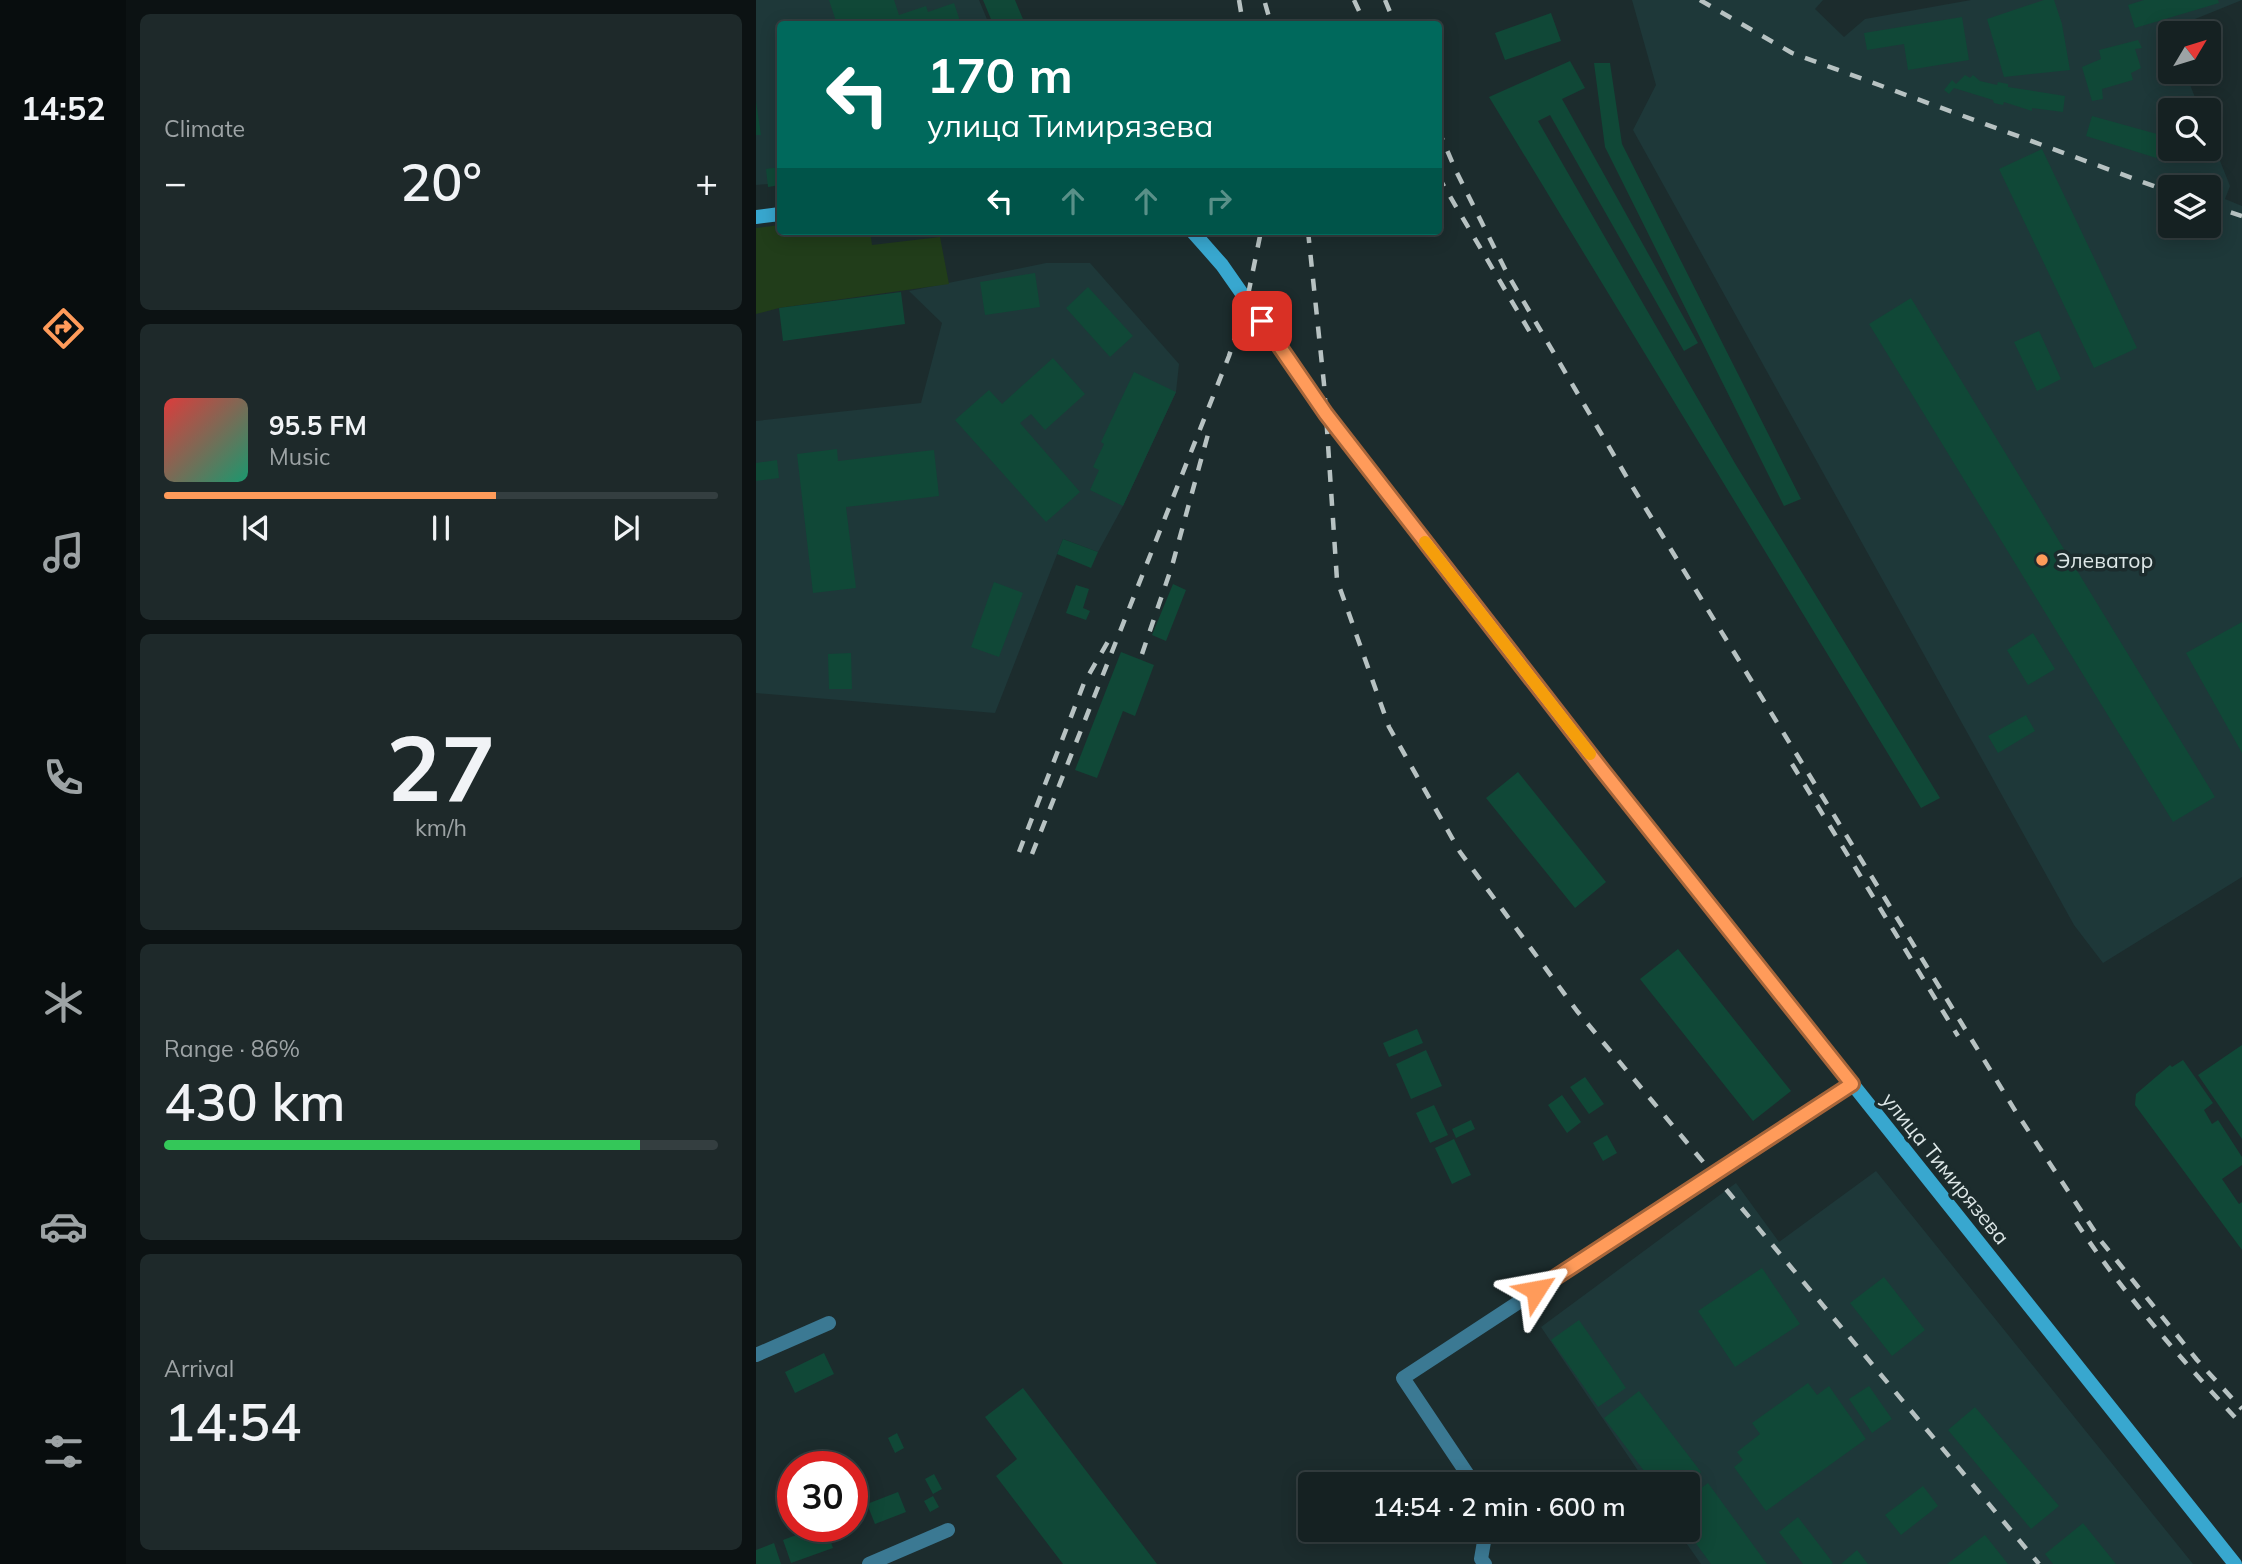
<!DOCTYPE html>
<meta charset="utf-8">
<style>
body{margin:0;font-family:Mulish,sans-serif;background:#1e292a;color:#f1f3f6;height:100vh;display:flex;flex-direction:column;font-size:26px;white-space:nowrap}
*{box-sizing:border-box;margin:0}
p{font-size:23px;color:#9da3a5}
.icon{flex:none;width:38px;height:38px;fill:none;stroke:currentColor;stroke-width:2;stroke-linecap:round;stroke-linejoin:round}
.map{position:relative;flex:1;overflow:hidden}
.panel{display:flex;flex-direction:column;gap:14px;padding:14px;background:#0c1213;width:630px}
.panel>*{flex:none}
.top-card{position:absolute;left:21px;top:21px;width:665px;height:214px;border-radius:7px;box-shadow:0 4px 18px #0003,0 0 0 2px #343e40;background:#00695c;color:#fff;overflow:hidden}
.needle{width:46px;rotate:52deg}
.controls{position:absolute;left:1402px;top:21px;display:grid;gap:14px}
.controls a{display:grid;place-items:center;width:63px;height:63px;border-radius:7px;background:#152122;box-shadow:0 4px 18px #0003,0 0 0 2px #343e40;font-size:35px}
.speed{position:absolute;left:21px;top:1451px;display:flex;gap:14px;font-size:35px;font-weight:700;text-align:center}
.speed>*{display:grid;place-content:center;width:91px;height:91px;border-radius:50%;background:#152122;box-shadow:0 4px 18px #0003,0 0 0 2px #343e40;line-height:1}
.speed .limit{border:10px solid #d22;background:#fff;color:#111}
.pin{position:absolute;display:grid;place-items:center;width:60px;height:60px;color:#fff;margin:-30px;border-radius:14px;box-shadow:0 4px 10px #0006}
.me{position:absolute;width:77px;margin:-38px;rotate:56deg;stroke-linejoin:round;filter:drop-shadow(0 0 5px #0008)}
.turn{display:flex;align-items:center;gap:24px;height:147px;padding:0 35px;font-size:32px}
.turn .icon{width:91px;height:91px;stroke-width:2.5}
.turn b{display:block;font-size:49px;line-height:60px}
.lanes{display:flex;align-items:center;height:66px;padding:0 35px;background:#0003;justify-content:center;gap:35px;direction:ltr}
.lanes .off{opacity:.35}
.big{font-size:52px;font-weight:600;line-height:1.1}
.panel .card{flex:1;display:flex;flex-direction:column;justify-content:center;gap:10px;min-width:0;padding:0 24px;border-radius:10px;background:#1e292a}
.panel .dial{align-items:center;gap:0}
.dial b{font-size:91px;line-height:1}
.song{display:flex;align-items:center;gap:21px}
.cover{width:84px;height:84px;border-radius:10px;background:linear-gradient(135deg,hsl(0 70% 55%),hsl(160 70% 35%))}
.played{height:7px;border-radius:4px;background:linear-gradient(90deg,#ff9b5a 60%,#343e40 60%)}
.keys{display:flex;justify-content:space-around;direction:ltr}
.heat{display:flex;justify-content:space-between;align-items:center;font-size:38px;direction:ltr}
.charge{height:10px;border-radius:5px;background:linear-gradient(90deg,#34c759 86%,#343e40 0)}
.trip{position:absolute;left:542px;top:1472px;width:402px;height:70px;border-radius:7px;background:#152122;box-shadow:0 4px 18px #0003,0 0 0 2px #343e40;font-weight:600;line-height:70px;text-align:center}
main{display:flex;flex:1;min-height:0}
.menu{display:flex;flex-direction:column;width:126px;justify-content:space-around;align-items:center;background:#080d0e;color:#9da3a5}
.menu .icon{width:49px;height:49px}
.menu .selected{color:#ff9b5a}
.menu b{font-size:32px;color:#f1f3f6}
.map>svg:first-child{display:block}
.built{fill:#1e3839;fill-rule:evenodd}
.green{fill:#213d1a}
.building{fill:#104837}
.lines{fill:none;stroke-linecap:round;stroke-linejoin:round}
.minor{stroke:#3b7993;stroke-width:14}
.secondary{stroke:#38a7cf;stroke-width:14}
.rail{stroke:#b7c2c2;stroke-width:4.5;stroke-dasharray:12 12;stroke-linecap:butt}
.route-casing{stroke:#a6653a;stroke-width:18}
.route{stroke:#ff9b5a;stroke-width:12}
.slow{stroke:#f59e0b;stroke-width:12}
.poi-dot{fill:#ff9b5a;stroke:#1c2c2d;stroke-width:2.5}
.labels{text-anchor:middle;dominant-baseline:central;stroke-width:7;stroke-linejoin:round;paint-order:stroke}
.poi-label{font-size:21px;fill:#dde7e7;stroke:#1c2c2d;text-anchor:start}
.street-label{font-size:21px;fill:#dde7e7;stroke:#1c2c2d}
</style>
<main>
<nav class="menu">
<b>14:52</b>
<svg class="icon selected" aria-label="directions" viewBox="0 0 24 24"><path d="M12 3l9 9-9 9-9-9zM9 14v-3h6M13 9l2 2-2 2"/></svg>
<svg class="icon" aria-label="music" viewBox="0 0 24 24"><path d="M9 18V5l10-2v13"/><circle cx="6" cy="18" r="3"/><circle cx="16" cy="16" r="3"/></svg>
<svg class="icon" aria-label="phone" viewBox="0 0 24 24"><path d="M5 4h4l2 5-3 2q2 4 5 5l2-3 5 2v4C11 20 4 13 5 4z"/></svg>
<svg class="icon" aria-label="climate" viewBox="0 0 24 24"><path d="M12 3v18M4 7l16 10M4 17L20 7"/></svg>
<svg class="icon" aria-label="car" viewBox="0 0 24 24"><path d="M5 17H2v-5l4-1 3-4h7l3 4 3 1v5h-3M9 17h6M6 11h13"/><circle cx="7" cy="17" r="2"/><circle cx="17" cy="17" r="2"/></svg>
<svg class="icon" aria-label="filters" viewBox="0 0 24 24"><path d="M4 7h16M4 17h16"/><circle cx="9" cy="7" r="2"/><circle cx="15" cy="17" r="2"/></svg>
</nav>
<section class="panel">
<div class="card"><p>Climate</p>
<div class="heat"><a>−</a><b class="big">20°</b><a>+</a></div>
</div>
<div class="card">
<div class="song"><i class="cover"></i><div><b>95.5 FM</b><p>Music</p></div></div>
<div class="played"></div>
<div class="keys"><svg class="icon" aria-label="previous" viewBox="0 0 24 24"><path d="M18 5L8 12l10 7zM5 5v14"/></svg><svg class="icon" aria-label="pause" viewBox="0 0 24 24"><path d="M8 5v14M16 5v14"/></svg><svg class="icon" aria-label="next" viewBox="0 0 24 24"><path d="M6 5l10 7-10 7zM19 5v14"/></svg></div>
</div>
<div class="card dial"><b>27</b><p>km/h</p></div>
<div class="card"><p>Range · 86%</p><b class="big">430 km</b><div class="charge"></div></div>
<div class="card"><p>Arrival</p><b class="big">14:54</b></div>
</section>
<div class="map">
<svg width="1486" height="1564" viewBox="0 0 1486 1564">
<rect width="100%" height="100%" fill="#1c2c2d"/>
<path class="built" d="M0 0H223L233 24H24V183L0 185Z
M876 0H1067L1059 9 1088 37 1109 19 1215 0H1486L1412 30 1414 72H1429L1444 110H1414V149H1452L1453 133 1474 186 1469 199 1486 206V877L1347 963 1318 925 877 130 900 85ZM1414 187H1452V226H1414Z
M290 263H334L423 364 420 392 367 506 342 552 307 539 239 713 0 693V421L165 403 186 323 153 291Z
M1120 1171 1437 1564H945L921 1530H933V1484H891L785 1327 980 1183 1023 1242Z"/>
<path class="green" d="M24 225V231H114L116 245 184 237 193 284 23 308 0 314V228Z"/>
<path class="building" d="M73 0H138L143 15 170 6 172 12 198 3 205 24H81Z
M227 0H259L269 24H237Z
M1288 0H1298L1306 24 1314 70 1248 77 1231 19Z
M1388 0H1462L1463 3 1379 28 1372 5Z
M795 13 805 41 749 60 739 33Z
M1206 17 1213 60 1152 70 1148 44 1111 50 1108 33Z
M1382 40 1386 48 1379 49 1385 68 1375 73 1377 80 1346 89 1347 99 1336 101 1326 67 1345 59 1343 50Z
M814 61 829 88 806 99 942 343 928 351 794 115 782 121 980 465 1184 798 1165 808 733 97Z
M838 63H854L866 144 1045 499 1028 506 849 147Z
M1209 75 1214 78 1217 75 1224 81 1241 85 1242 82 1252 84V87L1309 96 1307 112 1276 108V111L1248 102 1247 105 1238 103 1237 100 1198 88 1193 94 1188 90 1196 80 1200 84Z
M0 101 5 135H0Z
M1336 116 1401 134 1403 125 1414 128 1410 161 1330 136Z
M1286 149 1381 348 1338 368 1243 169Z
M24 167V185L12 187 10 169Z
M279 273 284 307 229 315 224 282Z
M332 287 377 336 354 357 310 308Z
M145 292 149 324 27 341 23 308Z
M1155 298 1459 797 1417 822 1113 324Z
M1283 331 1305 379 1281 391 1258 342Z
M297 358 329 394 289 430 275 414 264 423 324 492 290 522 199 420 233 390 246 404Z
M378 372 420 392 367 506 334 490 343 470 337 467 348 444 345 442Z
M81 449 82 461 178 450 183 496 90 507 100 588 57 593 41 454Z
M21 460 23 478 0 481V463Z
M307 539 342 552 335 568 301 554Z
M238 582 267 593 243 657 215 647Z
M417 584 430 590 410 641 396 635Z
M320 585 333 589 327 608 334 611 330 620 310 613Z
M1486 622V753L1430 653Z
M1277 633 1299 669 1272 685 1251 650Z
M365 652 398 665 379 716 367 711 341 778 319 770Z
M95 653 96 689H73L72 654Z
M1270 715 1279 731 1242 753 1232 736Z
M762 772 850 882 819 908 730 798Z
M922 949 1035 1091 997 1121 884 979Z
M661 1029 667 1043 633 1057 627 1043Z
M1486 1045V1139L1442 1075Z
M670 1050 686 1086 655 1099 640 1064Z
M1427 1060 1457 1103 1448 1110 1456 1124 1462 1120 1486 1157V1165L1466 1179 1483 1204 1486 1202V1250L1379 1105 1380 1094 1414 1065 1416 1067Z
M829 1077 848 1104 833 1114 814 1087Z
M806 1095 825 1122 811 1133 792 1105Z
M678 1105 692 1135 674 1143 660 1113Z
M715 1120 719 1129 700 1138 696 1129Z
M851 1135 861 1153 847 1161 837 1143Z
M698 1139 715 1175 696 1184 679 1148Z
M1006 1268 1044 1324 979 1367 942 1311Z
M1128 1277 1169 1330 1136 1356 1094 1303Z
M823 1320 870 1388 842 1407 795 1340Z
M68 1353 78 1374 39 1393 29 1372Z
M1052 1383 1061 1395 1073 1386 1110 1439 1010 1511 978 1467 987 1460 981 1452 1004 1434 996 1423Z
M1113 1386 1136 1419 1116 1433 1093 1399Z
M267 1388 401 1564H307L240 1476 261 1459 229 1417Z
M883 1391 945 1472 929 1484H898L848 1418Z
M1219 1407 1303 1506 1275 1529 1192 1430Z
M141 1433 148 1448 139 1453 132 1438Z
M178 1474 186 1489 177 1494 169 1479Z
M952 1483 1011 1564H955L930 1530H933V1497Z
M1167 1486 1182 1506 1145 1535 1129 1515Z
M142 1492 150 1512 119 1524 111 1504Z
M177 1496 183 1507 174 1512 168 1501Z
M1042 1517 1077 1563 1075 1564H1047L1023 1532Z
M1327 1523 1360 1564H1297L1289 1554Z
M64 1526H69L77 1548 35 1563 27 1540Z
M1229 1535 1252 1564H1191Z
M18 1543 25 1564H0V1550Z
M1101 1550 1112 1564H1085Z"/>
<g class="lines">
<path class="minor" d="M0 1355 73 1323
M718 1484 647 1378 1096 1084
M113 1564 192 1530
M729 1564 725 1559 730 1530"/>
<path class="secondary" d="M0 217 24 214
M436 231 466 265 570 414 847 771 1479 1564"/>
<path class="rail" d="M483 0 487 24
M598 0 609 24
M629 0 639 24
M944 0 1036 53 1414 192
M509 3 515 24
M682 129 700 171 752 275 876 486 1260 1112 1345 1241 1441 1360 1486 1409
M682 176 778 339
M1452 205 1486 216
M552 231 568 384 581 580 633 727 704 852 821 1011 1283 1564
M386 654 416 566 454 427
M1036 764 1202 1036
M263 852 328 683 354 638
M276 854 473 356 491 300 505 231
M1320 1222C1368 1295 1427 1361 1486 1425"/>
</g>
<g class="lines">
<defs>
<path id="route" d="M506 321 570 414 847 771 1096 1084 780 1290"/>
</defs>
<use href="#route" class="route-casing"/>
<use href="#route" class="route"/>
<path class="slow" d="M669 542 834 754"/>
</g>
<circle class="poi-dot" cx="1286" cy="560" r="7"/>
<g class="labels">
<g class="poi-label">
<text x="1300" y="560">Элеватор</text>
</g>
<g class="street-label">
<text transform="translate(1190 1168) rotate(51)">улица Тимирязева</text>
</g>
</g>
</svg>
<div class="controls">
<a><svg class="needle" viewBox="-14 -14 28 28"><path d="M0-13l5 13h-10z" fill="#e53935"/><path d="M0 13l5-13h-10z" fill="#9da3a5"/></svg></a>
<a><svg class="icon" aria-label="search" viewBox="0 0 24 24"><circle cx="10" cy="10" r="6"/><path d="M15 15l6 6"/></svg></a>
<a><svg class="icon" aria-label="layers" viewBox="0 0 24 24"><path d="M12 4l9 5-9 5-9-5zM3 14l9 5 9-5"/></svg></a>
</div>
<div class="speed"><div class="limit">30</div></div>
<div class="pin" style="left:506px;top:321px;background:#d93025"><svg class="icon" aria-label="arrive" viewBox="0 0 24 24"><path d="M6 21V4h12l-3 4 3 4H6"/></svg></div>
<svg class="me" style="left:780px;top:1290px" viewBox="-20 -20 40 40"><path d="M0-17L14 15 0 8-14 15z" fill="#ff9b5a" stroke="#fff" stroke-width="4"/></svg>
<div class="trip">14:54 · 2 min · 600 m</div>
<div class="top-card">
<div class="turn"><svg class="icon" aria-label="left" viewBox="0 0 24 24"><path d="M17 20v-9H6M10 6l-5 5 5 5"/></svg><div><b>170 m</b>улица Тимирязева</div></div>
<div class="lanes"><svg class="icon" aria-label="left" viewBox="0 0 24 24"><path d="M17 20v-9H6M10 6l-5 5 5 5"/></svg><svg class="icon off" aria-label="ahead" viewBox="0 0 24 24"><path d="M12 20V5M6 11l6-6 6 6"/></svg><svg class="icon off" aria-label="ahead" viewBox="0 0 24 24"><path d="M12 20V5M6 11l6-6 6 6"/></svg><svg class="icon off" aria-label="right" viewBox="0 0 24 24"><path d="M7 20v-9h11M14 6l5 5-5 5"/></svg></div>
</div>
</div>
</main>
